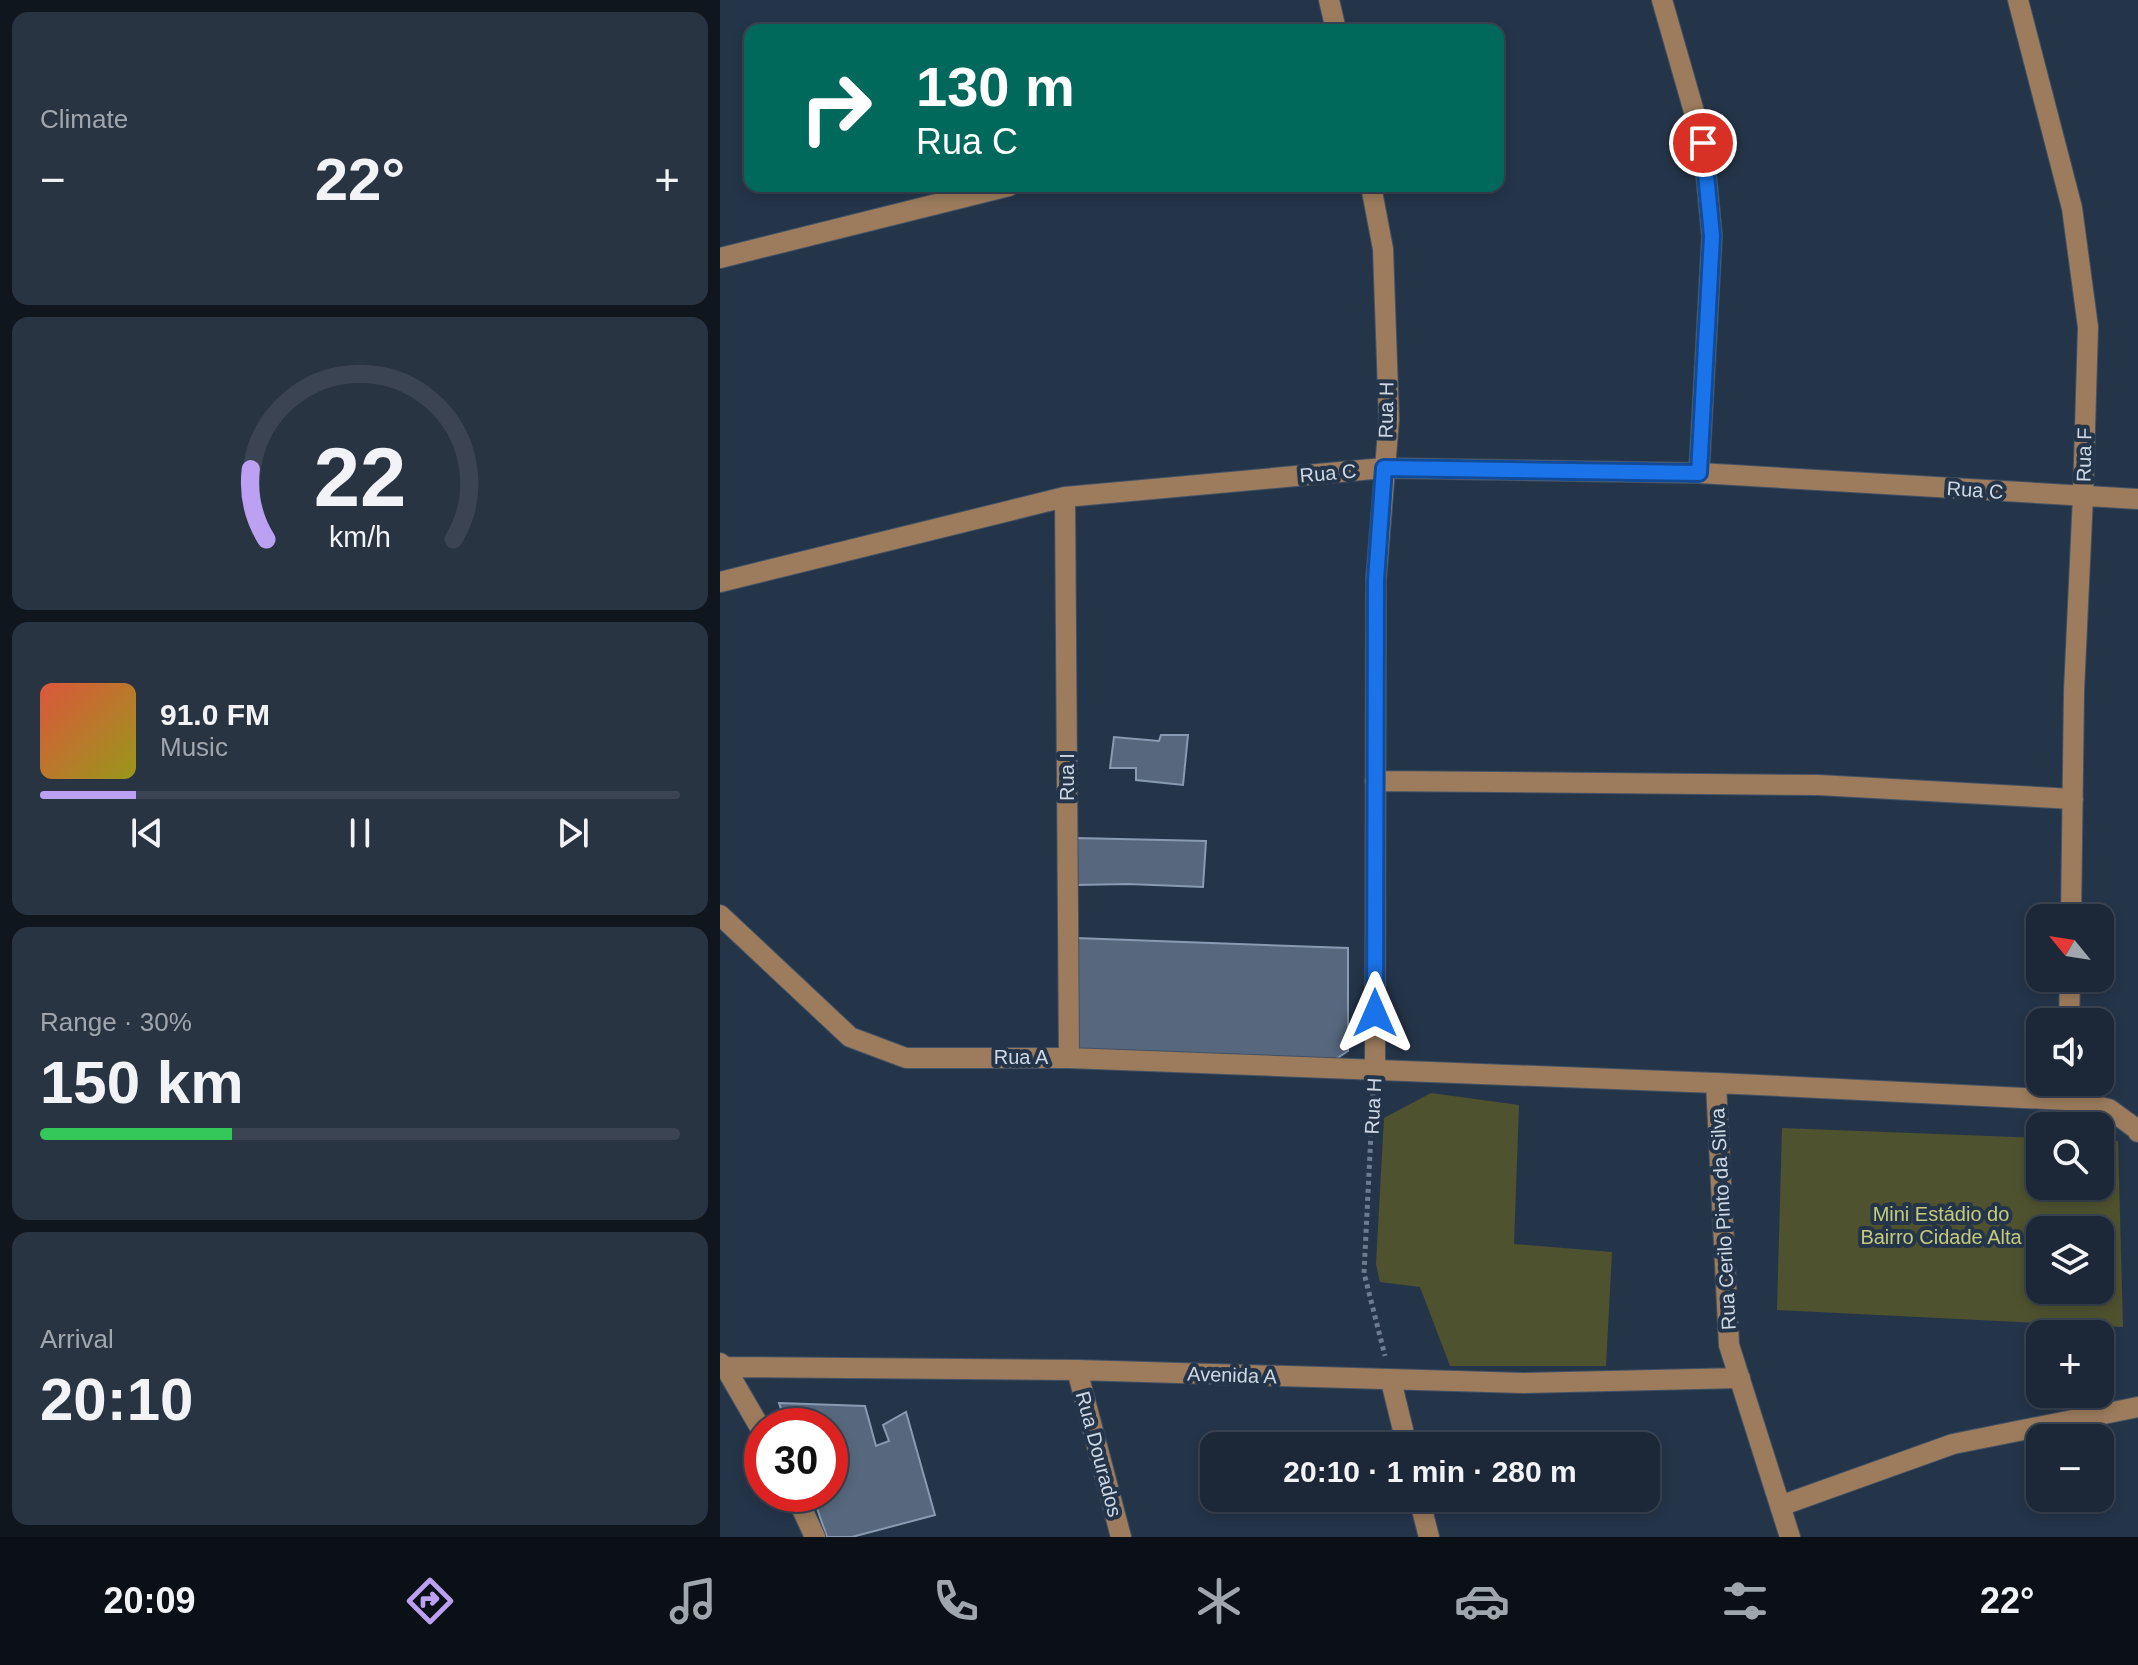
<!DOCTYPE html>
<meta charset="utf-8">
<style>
body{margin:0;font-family:Arial,sans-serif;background:#293442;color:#f1f3f6;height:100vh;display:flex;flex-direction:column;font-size:30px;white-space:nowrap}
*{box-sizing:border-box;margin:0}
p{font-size:26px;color:#a0a6ad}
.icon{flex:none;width:44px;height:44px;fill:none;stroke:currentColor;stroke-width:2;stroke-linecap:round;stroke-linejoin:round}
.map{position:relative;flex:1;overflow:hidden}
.panel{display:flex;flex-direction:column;gap:12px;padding:12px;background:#0f161e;width:720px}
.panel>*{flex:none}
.guide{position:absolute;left:24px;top:24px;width:760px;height:168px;border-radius:16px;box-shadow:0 4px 12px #0003,0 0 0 2px #3a4452;background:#00695c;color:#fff;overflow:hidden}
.needle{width:52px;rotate:300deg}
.fabs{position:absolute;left:1306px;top:904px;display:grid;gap:16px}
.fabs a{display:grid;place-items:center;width:88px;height:88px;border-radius:16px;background:#1c2837;box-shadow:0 4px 12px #0003,0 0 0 2px #3a4452;font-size:40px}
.speed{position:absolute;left:24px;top:1408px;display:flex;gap:16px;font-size:40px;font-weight:700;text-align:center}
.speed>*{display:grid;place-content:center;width:104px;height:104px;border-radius:50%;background:#1c2837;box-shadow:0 4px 12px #0003,0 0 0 2px #3a4452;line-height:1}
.speed .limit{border:12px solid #d22;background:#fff;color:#111}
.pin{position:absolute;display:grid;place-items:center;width:68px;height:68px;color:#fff;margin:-34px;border:4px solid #fff;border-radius:50%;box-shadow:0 2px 8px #0007}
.me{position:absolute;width:88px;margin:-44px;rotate:0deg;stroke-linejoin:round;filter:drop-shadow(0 0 6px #0008)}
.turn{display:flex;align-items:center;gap:28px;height:168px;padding:0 40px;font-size:36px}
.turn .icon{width:104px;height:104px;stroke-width:2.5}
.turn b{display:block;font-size:56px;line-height:68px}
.big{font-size:60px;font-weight:700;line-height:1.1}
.panel .card{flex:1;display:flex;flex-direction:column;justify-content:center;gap:12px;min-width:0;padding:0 28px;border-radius:16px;background:#293442}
.panel .dial{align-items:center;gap:0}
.dial svg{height:208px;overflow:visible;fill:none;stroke:#3a4452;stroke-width:7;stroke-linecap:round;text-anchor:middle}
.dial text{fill:#f1f3f6;stroke:none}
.song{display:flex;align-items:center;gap:24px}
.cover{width:96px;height:96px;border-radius:12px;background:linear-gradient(135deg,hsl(10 70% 55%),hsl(60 70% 35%))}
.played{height:8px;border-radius:4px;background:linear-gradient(90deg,#bca0f2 15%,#3a4452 15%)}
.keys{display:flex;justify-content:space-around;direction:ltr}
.heat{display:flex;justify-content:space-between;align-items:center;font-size:44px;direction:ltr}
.charge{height:12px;border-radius:6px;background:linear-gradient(90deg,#34c759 30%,#3a4452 0)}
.trip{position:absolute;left:480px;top:1432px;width:460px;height:80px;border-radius:16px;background:#1c2837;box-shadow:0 4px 12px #0003,0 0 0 2px #3a4452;font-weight:700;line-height:80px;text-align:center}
.tabs{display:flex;height:128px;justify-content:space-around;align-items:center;background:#0b1016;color:#a0a6ad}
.tabs .icon{width:56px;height:56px}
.tabs .selected{color:#bca0f2}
.tabs b{font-size:36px;color:#f1f3f6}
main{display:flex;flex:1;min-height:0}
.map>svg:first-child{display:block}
.green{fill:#4f522f;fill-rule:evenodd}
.building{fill:#57687e;stroke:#889bb2;stroke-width:2}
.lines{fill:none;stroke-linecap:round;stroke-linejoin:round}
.minor-casing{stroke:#435265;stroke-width:22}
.path{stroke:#6e7b8c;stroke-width:5;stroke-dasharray:4 4;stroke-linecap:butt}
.minor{stroke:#9c7c5d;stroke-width:20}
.route-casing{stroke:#114b97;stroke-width:20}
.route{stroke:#1a73e8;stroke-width:14}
.labels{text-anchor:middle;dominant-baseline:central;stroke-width:8;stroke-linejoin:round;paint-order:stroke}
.street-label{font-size:20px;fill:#ced8e5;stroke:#253549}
.park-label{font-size:20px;fill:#c5cb7b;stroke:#253549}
</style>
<main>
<section class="panel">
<div class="card"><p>Climate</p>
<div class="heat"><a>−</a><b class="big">22°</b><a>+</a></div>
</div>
<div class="card dial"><svg viewBox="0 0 100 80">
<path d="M14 69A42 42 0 1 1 86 69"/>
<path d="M14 69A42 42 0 0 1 8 42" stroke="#bca0f2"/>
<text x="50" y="56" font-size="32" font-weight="700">22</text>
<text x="50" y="72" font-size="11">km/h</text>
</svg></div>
<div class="card">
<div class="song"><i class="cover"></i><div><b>91.0 FM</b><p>Music</p></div></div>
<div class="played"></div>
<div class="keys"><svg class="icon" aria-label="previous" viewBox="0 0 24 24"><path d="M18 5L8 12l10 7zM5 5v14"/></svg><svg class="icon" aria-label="pause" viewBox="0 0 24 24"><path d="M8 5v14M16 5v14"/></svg><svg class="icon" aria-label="next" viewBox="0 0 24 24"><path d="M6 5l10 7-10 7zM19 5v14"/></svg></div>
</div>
<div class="card"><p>Range · 30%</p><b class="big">150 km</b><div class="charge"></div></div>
<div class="card"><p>Arrival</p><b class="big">20:10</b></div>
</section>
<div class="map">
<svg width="1418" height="1537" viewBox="0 0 1418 1537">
<rect width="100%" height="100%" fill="#253549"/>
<path class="green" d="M711 1093 799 1105 794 1244 892 1252 886 1366H730L700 1287 660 1282 656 1264 664 1118Z
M1062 1128 1320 1138V1186H1380V1140L1398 1141 1403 1327 1057 1310ZM1320 1230H1380V1290H1320Z"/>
<path class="building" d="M441 735H468L463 785 416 780V768H390L394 737 439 741Z
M356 838 486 841 483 887 408 884 356 885Z
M356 938 628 948V1051L613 1061 357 1051Z
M59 1403 145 1406 156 1446 169 1441 163 1425 186 1412 215 1515 132 1537H107L92 1494H110V1426H67Z"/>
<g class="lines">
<defs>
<path id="minor" d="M609 0 616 30
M942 0 983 143 992 236 979 473
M1298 0 1352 208 1368 327 1363 496 1354 691 1351 918
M651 186 663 249 669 419 656 580 655 1071
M0 258 289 186
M345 497 349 1058
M0 582 345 497 664 468 979 473 1418 499
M655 781 1098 785 1353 799
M0 915 130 1037 186 1058H349L996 1083 1347 1100 1389 1109 1418 1130V1132
M1349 1022 1350 978
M996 1083 1009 1345 1070 1537
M0 1363 5 1367 42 1431
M5 1367 357 1370 803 1383 1020 1378
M357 1370 401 1537
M671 1381 687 1446
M75 1494 95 1537
M699 1498 709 1537
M1060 1506 1233 1444 1418 1407"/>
</defs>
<use href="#minor" class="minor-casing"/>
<path class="path" d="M653 1093 644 1273 665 1356"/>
<use href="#minor" class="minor"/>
</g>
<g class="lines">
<defs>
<path id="route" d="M655 1013 656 580 664 468 979 473 992 236 983 143"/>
</defs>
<use href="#route" class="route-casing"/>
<use href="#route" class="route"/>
</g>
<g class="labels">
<g class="street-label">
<text transform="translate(666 410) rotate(-89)">Rua H</text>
<text transform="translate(1364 455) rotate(-89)">Rua F</text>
<text transform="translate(608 473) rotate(-5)">Rua C</text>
<text transform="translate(1255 490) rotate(4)">Rua C</text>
<text transform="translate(347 777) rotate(-90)">Rua I</text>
<text x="301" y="1057">Rua A</text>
<text transform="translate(653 1106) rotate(-87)">Rua H</text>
<text transform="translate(1003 1219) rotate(-93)">Rua Cerilo Pinto da Silva</text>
<text transform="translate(512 1375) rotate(2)">Avenida A</text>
<text transform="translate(379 1454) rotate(75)">Rua Dourados</text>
</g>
<g class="park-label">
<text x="1221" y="1214">Mini Estádio do<tspan x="1221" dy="23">Bairro Cidade Alta</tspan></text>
</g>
</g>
</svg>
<div class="fabs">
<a><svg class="needle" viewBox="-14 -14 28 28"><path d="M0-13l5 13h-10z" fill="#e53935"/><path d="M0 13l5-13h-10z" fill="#a0a6ad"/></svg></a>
<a><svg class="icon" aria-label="sound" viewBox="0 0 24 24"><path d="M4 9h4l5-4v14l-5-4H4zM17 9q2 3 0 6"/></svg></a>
<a><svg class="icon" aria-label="search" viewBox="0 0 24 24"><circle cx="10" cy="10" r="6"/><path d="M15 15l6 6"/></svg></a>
<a><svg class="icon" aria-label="layers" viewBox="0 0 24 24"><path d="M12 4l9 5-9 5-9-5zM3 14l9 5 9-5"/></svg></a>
<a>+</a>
<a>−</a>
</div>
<div class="speed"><div class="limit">30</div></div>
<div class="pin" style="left:983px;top:143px;background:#d93025"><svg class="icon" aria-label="arrive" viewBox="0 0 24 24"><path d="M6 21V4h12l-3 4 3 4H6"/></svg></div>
<svg class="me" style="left:655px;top:1013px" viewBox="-20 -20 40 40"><path d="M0-17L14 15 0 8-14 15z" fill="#1a73e8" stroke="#fff" stroke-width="4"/></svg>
<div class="trip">20:10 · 1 min · 280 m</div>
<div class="guide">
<div class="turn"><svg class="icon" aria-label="right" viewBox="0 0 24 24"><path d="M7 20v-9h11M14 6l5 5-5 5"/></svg><div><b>130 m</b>Rua C</div></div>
</div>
</div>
</main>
<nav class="tabs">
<b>20:09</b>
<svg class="icon selected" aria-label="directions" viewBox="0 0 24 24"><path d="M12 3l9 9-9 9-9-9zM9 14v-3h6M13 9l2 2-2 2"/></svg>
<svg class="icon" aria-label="music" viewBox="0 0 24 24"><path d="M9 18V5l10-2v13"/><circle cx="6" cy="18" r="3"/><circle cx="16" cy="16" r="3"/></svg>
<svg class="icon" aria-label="phone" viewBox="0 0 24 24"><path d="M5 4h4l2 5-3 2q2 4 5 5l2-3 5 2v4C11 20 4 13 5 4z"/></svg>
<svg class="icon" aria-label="climate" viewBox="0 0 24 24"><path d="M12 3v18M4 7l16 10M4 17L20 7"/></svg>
<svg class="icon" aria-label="car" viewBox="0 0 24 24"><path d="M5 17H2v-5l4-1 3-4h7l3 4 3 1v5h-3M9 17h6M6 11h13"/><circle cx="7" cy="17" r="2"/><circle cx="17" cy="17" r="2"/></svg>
<svg class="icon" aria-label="filters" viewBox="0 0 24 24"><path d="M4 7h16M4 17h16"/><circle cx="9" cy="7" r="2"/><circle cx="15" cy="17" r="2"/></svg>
<b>22°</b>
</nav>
